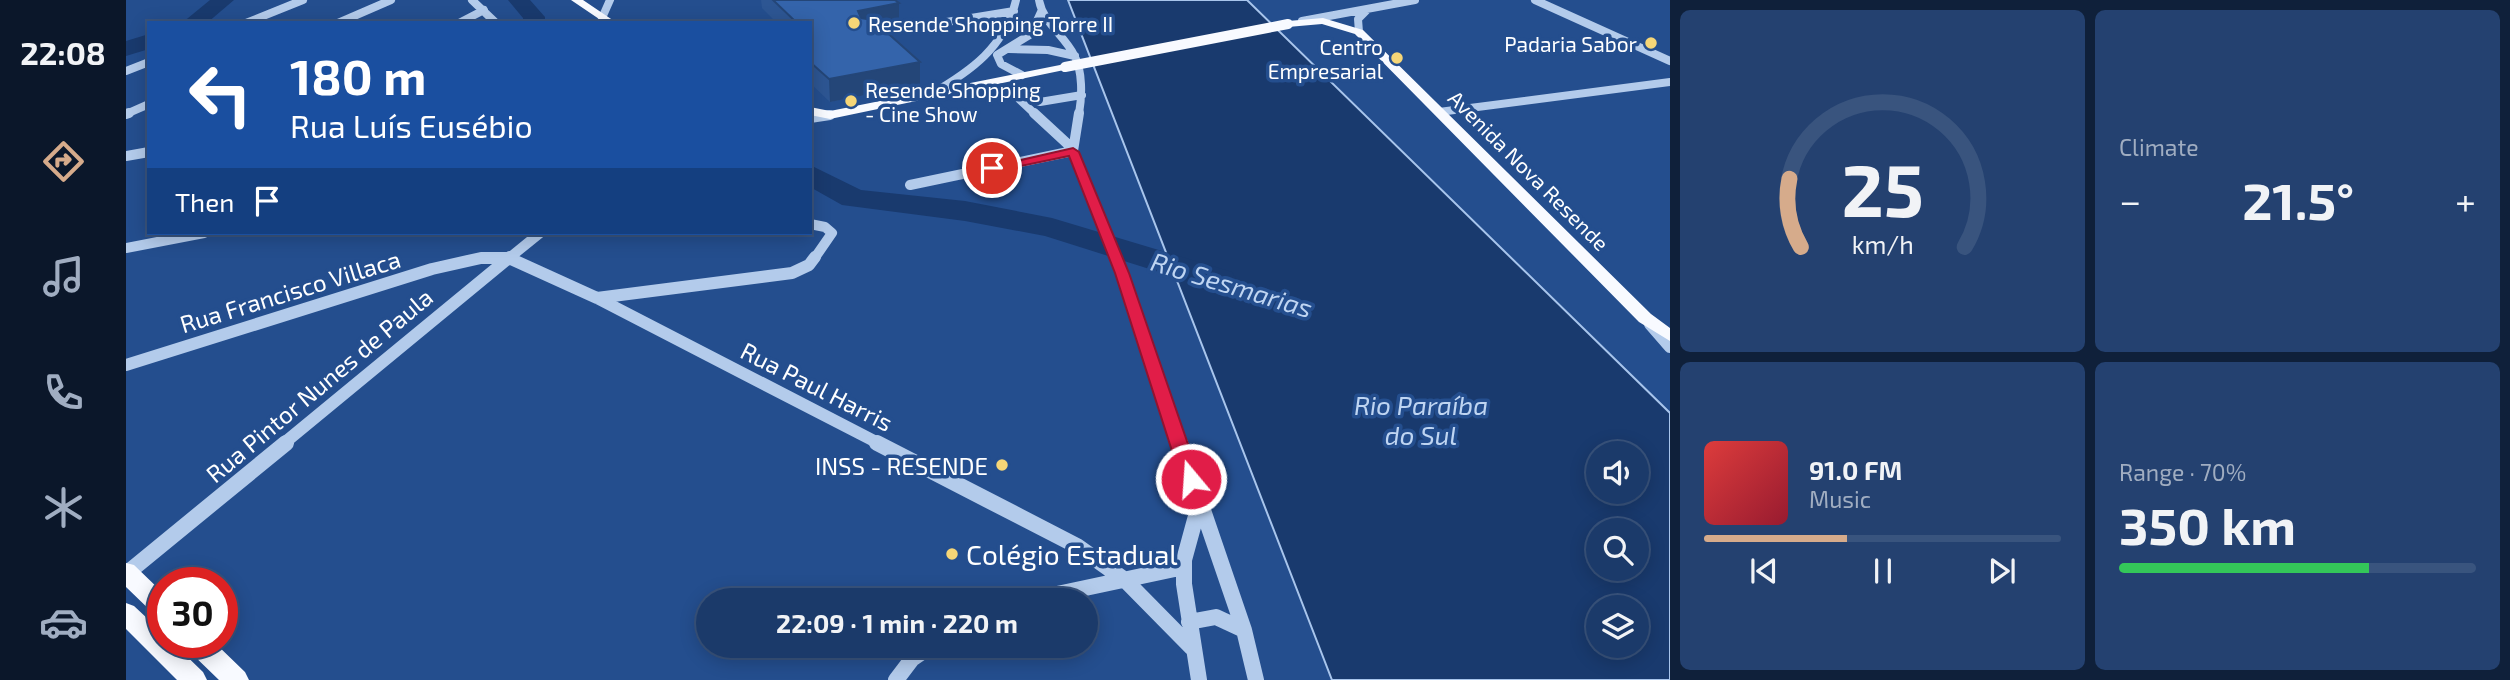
<!DOCTYPE html>
<meta charset="utf-8">
<style>
body{margin:0;font-family:"Exo 2",sans-serif;background:#244170;color:#f1f3f6;height:100vh;display:flex;flex-direction:column;font-size:26px;white-space:nowrap}
*{box-sizing:border-box;margin:0}
p{font-size:23px;color:#a0adc1}
.icon{flex:none;width:38px;height:38px;fill:none;stroke:currentColor;stroke-width:2;stroke-linecap:round;stroke-linejoin:round}
.map{position:relative;flex:1;overflow:hidden}
.side{display:flex;flex-direction:column;gap:10px;padding:10px;background:#0f203a;width:840px}
.side>*{flex:none}
.top-card{position:absolute;left:21px;top:21px;width:665px;height:214px;border-radius:0px;box-shadow:0 4px 18px #0003,0 0 0 2px #39547e;background:#1a4fa0;color:#fff;overflow:hidden}
.buttons{position:absolute;left:1460px;top:441px;display:grid;gap:14px}
.buttons a{display:grid;place-items:center;width:63px;height:63px;border-radius:50%;background:#1b3a6a;box-shadow:0 4px 18px #0003,0 0 0 2px #39547e;font-size:35px}
.speed{position:absolute;left:21px;top:567px;display:flex;gap:14px;font-size:35px;font-weight:700;text-align:center}
.speed>*{display:grid;place-content:center;width:91px;height:91px;border-radius:50%;background:#1b3a6a;box-shadow:0 4px 18px #0003,0 0 0 2px #39547e;line-height:1}
.speed .limit{border:10px solid #d22;background:#fff;color:#111}
.pin{position:absolute;display:grid;place-items:center;width:60px;height:60px;color:#fff;margin:-30px;border:4px solid #fff;border-radius:50%;box-shadow:0 2px 7px #0007}
.me{position:absolute;width:77px;margin:-38px;rotate:342deg;stroke-linejoin:round;filter:drop-shadow(0 0 5px #0008)}
.turn{display:flex;align-items:center;gap:24px;height:147px;padding:0 28px;font-size:32px}
.turn .icon{width:91px;height:91px;stroke-width:2.5}
.turn b{display:block;font-size:49px;line-height:60px}
.then{display:flex;align-items:center;height:66px;padding:0 28px;background:#0003;gap:14px;font-size:26px}
.big{font-size:52px;font-weight:700;line-height:1.1}
.side .tile{flex:1;display:flex;flex-direction:column;justify-content:center;gap:10px;min-width:0;padding:0 24px;border-radius:10px;background:#244170}
.side .dial{align-items:center;gap:0}
.dial svg{height:182px;overflow:visible;fill:none;stroke:#39547e;stroke-width:7;stroke-linecap:round;text-anchor:middle}
.dial text{fill:#f1f3f6;stroke:none}
.song{display:flex;align-items:center;gap:21px}
.cover{width:84px;height:84px;border-radius:10px;background:linear-gradient(135deg,hsl(0 70% 55%),hsl(350 70% 35%))}
.played{height:7px;border-radius:4px;background:linear-gradient(90deg,#d6ab8b 40%,#39547e 40%)}
.keys{display:flex;justify-content:space-around;direction:ltr}
.heat{display:flex;justify-content:space-between;align-items:center;font-size:38px;direction:ltr}
.charge{height:10px;border-radius:5px;background:linear-gradient(90deg,#34c759 70%,#39547e 0)}
.side .tiles{flex:1;display:grid;gap:10px;grid-template-columns:repeat(2,1fr)}
.trip{position:absolute;left:570px;top:588px;width:402px;height:70px;border-radius:35px;background:#1b3a6a;box-shadow:0 4px 18px #0003,0 0 0 2px #39547e;font-weight:700;line-height:70px;text-align:center}
main{display:flex;flex:1;min-height:0}
.menu{display:flex;flex-direction:column;width:126px;justify-content:space-around;align-items:center;background:#0b172a;color:#a0adc1}
.menu .icon{width:49px;height:49px}
.menu .selected{color:#d6ab8b}
.menu b{font-size:32px;color:#f1f3f6}
.map>svg:first-child{display:block}
.water{fill:#193a6e;stroke:#a8c5ec;stroke-width:2;fill-rule:evenodd}
.lines{fill:none;stroke-linecap:round;stroke-linejoin:round}
.river{fill:#193a6e;fill-rule:evenodd}
.minor-far3{stroke:#b3cbeb;stroke-width:8}
.minor-far2{stroke:#b3cbeb;stroke-width:10}
.minor-far1{stroke:#b3cbeb;stroke-width:12}
.minor{stroke:#b3cbeb;stroke-width:16}
.major{fill:#f8faff;fill-rule:evenodd}
.major-bridge{stroke:#f8faff;stroke-width:10}
.wall{fill:#2d5693}
.shaded-wall{fill:#244678}
.building{fill:#3464ab;stroke:#244678;stroke-width:2}
.route{fill:#e11d48;stroke:#92132f;stroke-width:2}
.poi-dot{fill:#f6d677;stroke:#244e8e;stroke-width:2.5}
.labels{text-anchor:middle;dominant-baseline:central;stroke-width:7;stroke-linejoin:round;paint-order:stroke}
.far-poi-label{font-size:21px;fill:#fff;stroke:#244e8e;text-anchor:start}
.far-street-label{font-size:21px;fill:#fff;stroke:#244e8e}
.street-label{font-size:24px;fill:#fff;stroke:#244e8e}
.poi-label{font-size:24px;fill:#fff;stroke:#244e8e;text-anchor:end}
.water-label{font-size:26px;font-style:italic;fill:#bfd5f2;stroke:#244e8e}
.near-poi-label{font-size:28px;fill:#fff;stroke:#244e8e;text-anchor:start}
</style>
<main>
<nav class="menu">
<b>22:08</b>
<svg class="icon selected" aria-label="directions" viewBox="0 0 24 24"><path d="M12 3l9 9-9 9-9-9zM9 14v-3h6M13 9l2 2-2 2"/></svg>
<svg class="icon" aria-label="music" viewBox="0 0 24 24"><path d="M9 18V5l10-2v13"/><circle cx="6" cy="18" r="3"/><circle cx="16" cy="16" r="3"/></svg>
<svg class="icon" aria-label="phone" viewBox="0 0 24 24"><path d="M5 4h4l2 5-3 2q2 4 5 5l2-3 5 2v4C11 20 4 13 5 4z"/></svg>
<svg class="icon" aria-label="climate" viewBox="0 0 24 24"><path d="M12 3v18M4 7l16 10M4 17L20 7"/></svg>
<svg class="icon" aria-label="car" viewBox="0 0 24 24"><path d="M5 17H2v-5l4-1 3-4h7l3 4 3 1v5h-3M9 17h6M6 11h13"/><circle cx="7" cy="17" r="2"/><circle cx="17" cy="17" r="2"/></svg>
</nav>
<div class="map">
<svg width="1544" height="680" viewBox="0 0 1544 680">
<rect width="100%" height="100%" fill="#244e8e"/>
<path class="water" d="M942 0H1121L1544 413V680H1206ZM1472 453H1510V492H1472ZM1472 530H1510V569H1472ZM1472 607H1510V646H1472Z"/>
<g class="lines">
<path class="river" d="M84 0H108L81 23H56Z
M382 0H404L419 17V23H397V18Z
M23 34V49L0 56V41Z
M684 165 735 190 839 201 926 218 1106 272 1111 280 1106 288 1093 291 919 236 839 221 716 205 684 187Z"/>
<path class="minor-far3" d="M346 0 370 23
M913 0C917 23 938 35 948 55 957 71 956 97 953 114
M1409 0 1544 61
M476 18 484 0
M1176 21 1289 0
M120 23 177 0
M212 23 265 0
M333 23 358 10
M1233 32 1232 19 1242 9
M747 34 888 11
M883 49 922 50 949 56
M0 71 23 62
M896 75 875 64 871 55 905 34 915 12
M834 89 867 88 914 102 956 95
M805 94C845 71 879 47 890 0
M893 99 909 114
M1313 112 1544 82
M0 114 23 104"/>
<path class="minor-far2" d="M908 113 947 149
M953 113 947 151 990 259
M0 114 3 113
M684 118 704 115
M0 156 23 152
M784 185 947 151
M684 224 699 227 706 233 688 259
M0 248 78 233
M350 259H385
M382 259 414 233"/>
<path class="minor-far1" d="M990 257 1055 444
M471 298 666 273 683 265 689 257
M1524 324 1544 347
M0 365 306 269 355 258H383L471 298 754 444
M157 444 384 257"/>
<path class="minor" d="M751 443 951 546 999 580 1066 648
M1054 443 1118 630 1130 680
M1073 505 1058 560V584L1073 680
M0 574 160 443
M903 600 1058 567
M1063 622 1090 617 1118 630
M770 680 786 659 805 646"/>
<path class="major" d="M445 0H457L491 23H479Z
M1197 18 1237 30 1525 314 1544 328V341L1513 322 1229 34 1196 24 1162 27 1157 24 1162 21Z
M939 64 943 65V69L704 119 684 115V107L704 111Z
M0 563 8 565 37 593V618L29 615 0 587Z
M0 603 8 606 37 633V642H46L77 672 81 680H51L0 629Z
M59 642H88L119 672 123 680H93L62 650Z"/>
<path class="major-bridge" d="M939 67 1162 24"/>
</g>
<path class="wall" d="M635 0H769L773 23 755 27 794 84 704 102 684 83V23H651L636 8Z"/>
<path class="shaded-wall" d="M773 3V23L732 31V11Z
M794 62V84L704 102 703 79Z"/>
<path class="building" d="M647 0H769L773 3 732 11 735 18 747 20 794 62 703 79 684 62V23H671Z"/>
<path class="route" d="M947 148 953 152 1003 273 1074 479 1071 484 1065 486 1055 479 989 273 943 156 866 172 860 168Z"/>
<g class="poi-dot">
<circle cx="728" cy="23" r="7"/>
<circle cx="1525" cy="43" r="7"/>
<circle cx="1271" cy="58" r="7"/>
<circle cx="725" cy="101" r="7"/>
<circle cx="876" cy="465" r="7"/>
<circle cx="826" cy="554" r="7"/>
</g>
<g class="labels">
<g class="far-poi-label">
<text x="742" y="23">Resende Shopping Torre II</text>
<text x="1511" y="43" text-anchor="end">Padaria Sabor</text>
<text x="1257" y="46" text-anchor="end">Centro<tspan x="1257" dy="24">Empresarial</tspan></text>
<text x="739" y="89">Resende Shopping<tspan x="739" dy="24">- Cine Show</tspan></text>
</g>
<g class="far-street-label">
<text transform="translate(1403 170) rotate(45)">Avenida Nova Resende</text>
</g>
<g class="street-label">
<text transform="translate(164 291) rotate(-17)">Rua Francisco Villaca</text>
<text transform="translate(193 385) rotate(-40)">Rua Pintor Nunes de Paula</text>
<text transform="translate(691 386) rotate(27)">Rua Paul Harris</text>
</g>
<g class="poi-label">
<text x="862" y="465">INSS - RESENDE</text>
</g>
<g class="water-label">
<text transform="translate(1106 284) rotate(17)">Rio Sesmarias</text>
<text x="1295" y="404">Rio Paraíba<tspan x="1295" dy="30">do Sul</tspan></text>
</g>
<g class="near-poi-label">
<text x="840" y="554">Colégio Estadual</text>
</g>
</g>
</svg>
<div class="buttons">
<a><svg class="icon" aria-label="sound" viewBox="0 0 24 24"><path d="M4 9h4l5-4v14l-5-4H4zM17 9q2 3 0 6"/></svg></a>
<a><svg class="icon" aria-label="search" viewBox="0 0 24 24"><circle cx="10" cy="10" r="6"/><path d="M15 15l6 6"/></svg></a>
<a><svg class="icon" aria-label="layers" viewBox="0 0 24 24"><path d="M12 4l9 5-9 5-9-5zM3 14l9 5 9-5"/></svg></a>
</div>
<div class="speed"><div class="limit">30</div></div>
<div class="pin" style="left:866px;top:168px;background:#d93025"><svg class="icon" aria-label="arrive" viewBox="0 0 24 24"><path d="M6 21V4h12l-3 4 3 4H6"/></svg></div>
<svg class="me" style="left:1065px;top:479px" viewBox="-20 -20 40 40"><circle r="17" fill="#e11d48" stroke="#fff" stroke-width="3"/><path d="M0-11L8 9 0 5-8 9z" fill="#fff"/></svg>
<div class="trip">22:09 · 1 min · 220 m</div>
<div class="top-card">
<div class="turn"><svg class="icon" aria-label="left" viewBox="0 0 24 24"><path d="M17 20v-9H6M10 6l-5 5 5 5"/></svg><div><b>180 m</b>Rua Luís Eusébio</div></div>
<div class="then">Then<svg class="icon" aria-label="arrive" viewBox="0 0 24 24"><path d="M6 21V4h12l-3 4 3 4H6"/></svg></div>
</div>
</div>
<section class="side">
<div class="tiles">
<div class="tile dial"><svg viewBox="0 0 100 80">
<path d="M14 69A42 42 0 1 1 86 69"/>
<path d="M14 69A42 42 0 0 1 9 39" stroke="#d6ab8b"/>
<text x="50" y="56" font-size="32" font-weight="700">25</text>
<text x="50" y="72" font-size="11">km/h</text>
</svg></div>
<div class="tile"><p>Climate</p>
<div class="heat"><a>−</a><b class="big">21.5°</b><a>+</a></div>
</div>
<div class="tile">
<div class="song"><i class="cover"></i><div><b>91.0 FM</b><p>Music</p></div></div>
<div class="played"></div>
<div class="keys"><svg class="icon" aria-label="previous" viewBox="0 0 24 24"><path d="M18 5L8 12l10 7zM5 5v14"/></svg><svg class="icon" aria-label="pause" viewBox="0 0 24 24"><path d="M8 5v14M16 5v14"/></svg><svg class="icon" aria-label="next" viewBox="0 0 24 24"><path d="M6 5l10 7-10 7zM19 5v14"/></svg></div>
</div>
<div class="tile"><p>Range · 70%</p><b class="big">350 km</b><div class="charge"></div></div>
</div>
</section>
</main>
